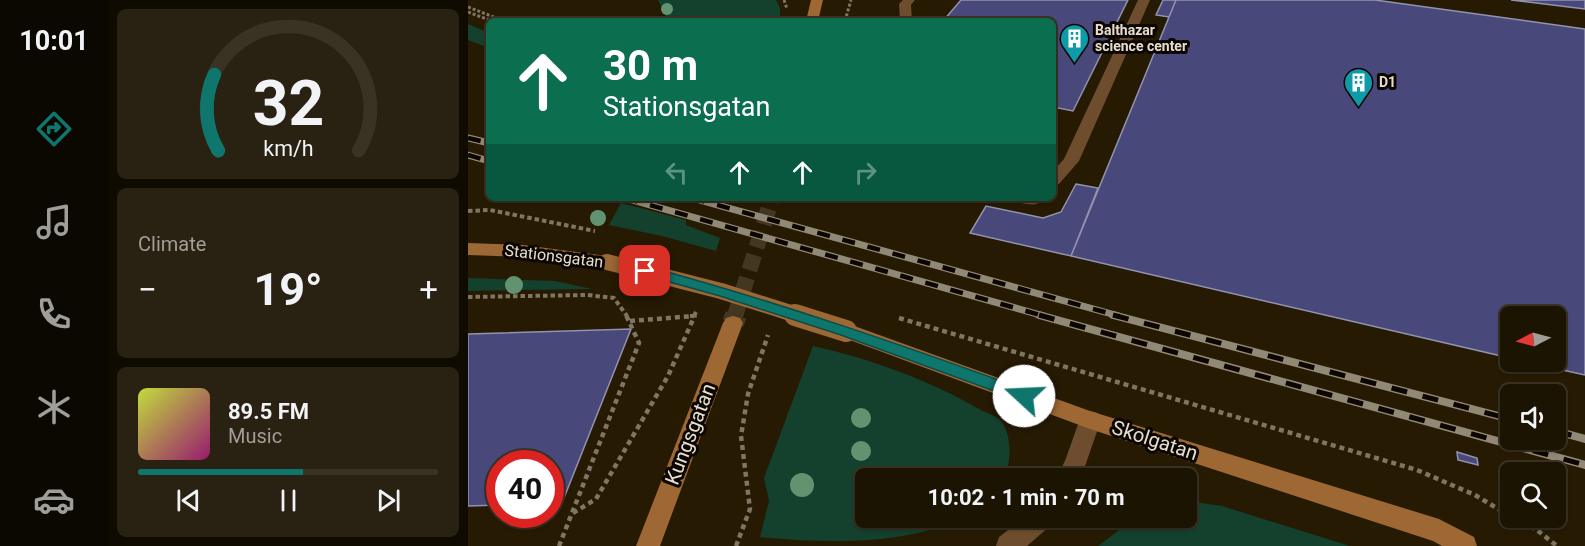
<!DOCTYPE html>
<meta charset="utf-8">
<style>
body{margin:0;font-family:Roboto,sans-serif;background:#292111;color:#f1f3f6;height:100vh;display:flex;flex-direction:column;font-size:22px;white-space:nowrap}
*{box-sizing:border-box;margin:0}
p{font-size:20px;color:#a09e99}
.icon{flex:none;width:33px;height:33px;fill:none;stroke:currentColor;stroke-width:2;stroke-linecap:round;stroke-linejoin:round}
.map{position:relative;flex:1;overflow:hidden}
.details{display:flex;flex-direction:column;gap:9px;padding:9px;background:#0f0b01;width:360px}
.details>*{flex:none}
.hud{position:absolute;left:18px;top:18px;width:570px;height:183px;border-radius:9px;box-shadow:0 2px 4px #0004,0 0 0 2px #3a3324;background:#0b6e4f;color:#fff;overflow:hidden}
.needle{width:39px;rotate:264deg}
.fabs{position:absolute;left:1032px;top:306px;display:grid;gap:12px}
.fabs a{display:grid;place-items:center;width:66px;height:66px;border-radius:9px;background:#1c1402;box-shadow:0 2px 4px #0004,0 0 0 2px #3a3324;font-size:30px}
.speed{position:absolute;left:18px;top:450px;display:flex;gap:12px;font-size:30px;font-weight:700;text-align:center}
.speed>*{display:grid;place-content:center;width:78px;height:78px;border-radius:50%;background:#1c1402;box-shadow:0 2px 4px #0004,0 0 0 2px #3a3324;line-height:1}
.speed .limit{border:9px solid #d22;background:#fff;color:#111}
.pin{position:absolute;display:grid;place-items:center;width:51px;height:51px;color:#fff;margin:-26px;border-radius:12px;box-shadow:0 3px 9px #0006}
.me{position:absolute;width:66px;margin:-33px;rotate:290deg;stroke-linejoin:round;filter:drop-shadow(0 0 4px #0008)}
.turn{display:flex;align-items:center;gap:21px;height:126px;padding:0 18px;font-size:27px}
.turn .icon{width:78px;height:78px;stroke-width:2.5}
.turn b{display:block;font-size:42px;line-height:51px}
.lanes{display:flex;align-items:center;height:57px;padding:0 18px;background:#0003;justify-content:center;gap:30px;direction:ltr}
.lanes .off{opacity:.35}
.big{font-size:45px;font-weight:700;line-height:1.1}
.details .tile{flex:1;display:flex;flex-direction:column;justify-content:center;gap:9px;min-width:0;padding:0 21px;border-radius:9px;background:#292111}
.details .dial{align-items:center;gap:0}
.dial svg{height:156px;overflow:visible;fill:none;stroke:#3a3324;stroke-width:7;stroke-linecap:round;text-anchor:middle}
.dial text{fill:#f1f3f6;stroke:none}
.song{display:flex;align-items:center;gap:18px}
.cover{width:72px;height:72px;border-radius:9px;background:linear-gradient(135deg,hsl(70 70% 55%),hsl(320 70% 35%))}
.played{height:6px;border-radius:3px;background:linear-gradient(90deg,#0f766e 55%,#3a3324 55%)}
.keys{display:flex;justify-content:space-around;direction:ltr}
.heat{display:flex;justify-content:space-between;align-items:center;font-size:33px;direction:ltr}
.trip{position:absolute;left:387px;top:468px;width:342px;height:60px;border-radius:9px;background:#1c1402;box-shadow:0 2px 4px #0004,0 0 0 2px #3a3324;font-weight:700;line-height:60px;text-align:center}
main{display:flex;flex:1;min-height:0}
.tabs{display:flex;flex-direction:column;width:108px;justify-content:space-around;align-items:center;background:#0b0801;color:#a09e99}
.tabs .icon{width:42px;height:42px}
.tabs .current{color:#0f766e}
.tabs b{font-size:27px;color:#f1f3f6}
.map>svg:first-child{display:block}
.green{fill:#14402e}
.building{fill:#49487b;stroke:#9293af;stroke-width:1.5}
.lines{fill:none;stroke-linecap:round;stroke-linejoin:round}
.secondary-tunnel-far1{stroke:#433722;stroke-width:16;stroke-dasharray:16 8;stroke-linecap:butt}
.secondary-tunnel{stroke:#433722;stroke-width:22;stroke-dasharray:22 10;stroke-linecap:butt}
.path-far2{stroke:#7f7562;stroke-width:3;stroke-dasharray:3 2;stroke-linecap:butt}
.path-far1{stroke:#7f7562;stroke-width:4;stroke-dasharray:4.5 3;stroke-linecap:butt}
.path{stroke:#7f7562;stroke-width:4.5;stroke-dasharray:5 4;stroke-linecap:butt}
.lane{fill:#6e4d2e;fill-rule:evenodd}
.street{fill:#6e4d2e;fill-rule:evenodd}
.secondary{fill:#9d6833;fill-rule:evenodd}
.rail-far1-casing{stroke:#928876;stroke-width:7}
.rail-casing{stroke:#928876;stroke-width:8}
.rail-far1{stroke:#0b0601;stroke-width:4.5;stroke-dasharray:13;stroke-linecap:butt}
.rail{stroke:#0b0601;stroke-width:5;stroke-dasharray:16;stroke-linecap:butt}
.secondary-bridge-far1{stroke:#9d6833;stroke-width:16}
.secondary-bridge{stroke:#9d6833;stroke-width:22}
.tree{fill:#629370}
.route{fill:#0f766e;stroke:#0a4d48;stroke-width:1.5}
.labels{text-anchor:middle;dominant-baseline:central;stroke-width:6;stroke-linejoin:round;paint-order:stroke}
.far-poi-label{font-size:14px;font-weight:bold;fill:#e5ddcf;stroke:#0b0601;text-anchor:start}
.street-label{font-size:16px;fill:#e5ddcf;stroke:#0b0601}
.near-street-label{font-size:20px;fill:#e5ddcf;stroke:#0b0601}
</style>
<main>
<nav class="tabs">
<b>10:01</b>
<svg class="icon current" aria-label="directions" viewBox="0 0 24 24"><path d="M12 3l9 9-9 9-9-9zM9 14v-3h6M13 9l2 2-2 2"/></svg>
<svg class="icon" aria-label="music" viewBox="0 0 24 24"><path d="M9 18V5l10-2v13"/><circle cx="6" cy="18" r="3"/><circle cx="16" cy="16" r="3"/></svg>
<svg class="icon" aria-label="phone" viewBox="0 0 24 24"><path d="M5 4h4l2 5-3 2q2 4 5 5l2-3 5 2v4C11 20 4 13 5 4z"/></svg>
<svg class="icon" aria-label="climate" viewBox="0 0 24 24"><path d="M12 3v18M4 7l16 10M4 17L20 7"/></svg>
<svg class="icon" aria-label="car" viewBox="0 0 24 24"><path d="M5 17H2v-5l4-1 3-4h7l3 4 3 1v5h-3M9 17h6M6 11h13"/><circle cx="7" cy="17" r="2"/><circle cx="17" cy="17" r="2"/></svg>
</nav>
<section class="details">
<div class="tile dial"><svg viewBox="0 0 100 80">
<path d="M14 69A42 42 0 1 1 86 69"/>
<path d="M14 69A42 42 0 0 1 12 30" stroke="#0f766e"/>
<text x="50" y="56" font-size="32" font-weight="700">32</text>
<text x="50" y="72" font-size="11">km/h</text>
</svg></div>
<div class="tile"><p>Climate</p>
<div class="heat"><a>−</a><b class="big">19°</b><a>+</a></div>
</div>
<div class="tile">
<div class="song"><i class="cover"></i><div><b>89.5 FM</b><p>Music</p></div></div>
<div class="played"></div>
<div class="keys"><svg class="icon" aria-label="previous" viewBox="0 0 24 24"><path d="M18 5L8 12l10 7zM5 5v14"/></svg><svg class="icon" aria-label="pause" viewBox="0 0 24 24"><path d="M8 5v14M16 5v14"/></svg><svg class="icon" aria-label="next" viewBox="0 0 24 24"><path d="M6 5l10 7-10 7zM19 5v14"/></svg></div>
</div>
</section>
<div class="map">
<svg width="1117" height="546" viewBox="0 0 1117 546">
<rect width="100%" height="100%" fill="#261a03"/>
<path class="green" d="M190 0H308L312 8V21H200Z
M0 24 21 33V48L0 40Z
M153 203 218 220V225L252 238 248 251 194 236 141 225Z
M0 278 87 281 124 289 0 291Z
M345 346C401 358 463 381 513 410 518 413 529 416 533 421 544 434 544 465 535 478H398V518H494C435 546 356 543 292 537L301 501 296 478Z
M719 501 754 506 882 546H630L667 518H718Z"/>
<path class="building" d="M493 0H660L605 111 585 107V21H475Z
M695 0H708L701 17 688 15Z
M708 0H907L1117 29V375L1058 362H1088V316H1042V358L603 256Z
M1043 0H1117V9Z
M608 184 630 188 603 256 502 233 518 206 575 218 593 212Z
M163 329 94 503H82V464H32V505L0 506V334Z
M989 452 1009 458 1010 465 990 460Z
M1035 471 1043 472 1042 486 1037 485Z"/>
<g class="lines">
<path class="secondary-tunnel-far1" d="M267 316 304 198"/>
<path class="secondary-tunnel" d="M265 323 268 315"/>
<path class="path-far2" d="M316 0 319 9
M0 7 36 21
M0 12 24 21
M377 21 383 0"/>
<path class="path-far1" d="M0 211 22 210 127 231
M0 297 119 295 146 298 159 316
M222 316H226
M226 316 228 312"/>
<path class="path" d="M431 318 949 470 1007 495 1042 516
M162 321 226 316
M105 513 128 499 200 376 227 315
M1046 518 1069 530 1089 546
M91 546 171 343 158 315
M268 546 282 509 273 436 280 394 300 335"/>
<path class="lane" d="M435 0H447L443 5 444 21H432L431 4Z
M670 0H682L611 161 591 184 585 185V171L596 159Z
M547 198H576C569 208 560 204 549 202Z"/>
<path class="street" d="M622 411 630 413 633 420 615 472 611 478H588L597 461 614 413Z
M556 518H586L582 526 559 546H528L531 537Z"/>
<path class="secondary" d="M343 0H355L350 21H338Z
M0 243 55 245 139 256 145 258 148 262 145 266 139 268 55 257 0 255Z
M265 316 272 318 275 323 192 546H168L255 323 258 318Z
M378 323 622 411 971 519 1006 537 1009 546H974L965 541 622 429 371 336 368 331 371 326Z"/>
<defs>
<path id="rail-far1" d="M0 138 21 143
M0 155 21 161
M157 198 576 316
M224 198 651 316"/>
<path id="rail" d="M571 315 1117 465
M645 315 1042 419
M1088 431 1117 439"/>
</defs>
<use href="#rail-far1" class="rail-far1-casing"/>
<use href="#rail" class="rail-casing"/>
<use href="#rail-far1" class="rail-far1"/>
<use href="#rail" class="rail"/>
<path class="secondary-bridge-far1" d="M139 262 253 291 332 316"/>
<path class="secondary-bridge" d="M327 315 378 331"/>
</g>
<g class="tree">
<circle cx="199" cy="9" r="6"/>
<circle cx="130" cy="218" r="8"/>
<circle cx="46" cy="285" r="9"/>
<circle cx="393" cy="418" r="10"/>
<circle cx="393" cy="451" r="10"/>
<circle cx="334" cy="485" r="12"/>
</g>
<path class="route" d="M177 266C308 301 434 345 561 391L564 396 561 400 556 402 373 335 252 296 173 274 171 271Z"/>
<defs>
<symbol id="building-pin" viewBox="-11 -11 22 30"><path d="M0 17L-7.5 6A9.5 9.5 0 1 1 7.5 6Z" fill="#0f9aa8" stroke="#0b0601"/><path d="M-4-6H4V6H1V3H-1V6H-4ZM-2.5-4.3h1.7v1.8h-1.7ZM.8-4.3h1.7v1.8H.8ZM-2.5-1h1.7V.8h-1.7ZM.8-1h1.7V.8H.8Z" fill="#fff"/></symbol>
</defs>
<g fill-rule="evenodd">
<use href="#building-pin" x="590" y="22" width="33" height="45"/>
<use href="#building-pin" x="874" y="66" width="33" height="45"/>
</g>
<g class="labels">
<g class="far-poi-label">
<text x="627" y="30">Balthazar<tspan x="627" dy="16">science center</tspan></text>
<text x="911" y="82">D1</text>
</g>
<g class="street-label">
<text transform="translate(86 256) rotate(7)">Stationsgatan</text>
</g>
<g class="near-street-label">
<text transform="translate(222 434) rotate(-69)">Kungsgatan</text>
<text transform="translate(687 440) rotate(18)">Skolgatan</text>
</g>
</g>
</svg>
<div class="fabs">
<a><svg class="needle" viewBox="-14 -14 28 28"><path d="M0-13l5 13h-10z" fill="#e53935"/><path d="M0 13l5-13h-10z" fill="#a09e99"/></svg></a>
<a><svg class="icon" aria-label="sound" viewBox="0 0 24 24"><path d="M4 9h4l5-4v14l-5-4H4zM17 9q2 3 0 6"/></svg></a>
<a><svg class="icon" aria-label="search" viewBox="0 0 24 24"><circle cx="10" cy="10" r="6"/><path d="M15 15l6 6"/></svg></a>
</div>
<div class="speed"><div class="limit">40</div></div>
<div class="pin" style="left:177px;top:271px;background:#d93025"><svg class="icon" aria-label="arrive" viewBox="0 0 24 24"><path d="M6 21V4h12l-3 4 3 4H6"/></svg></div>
<svg class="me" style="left:556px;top:396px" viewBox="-20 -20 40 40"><circle r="19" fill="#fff"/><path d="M0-13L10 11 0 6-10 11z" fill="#0f766e"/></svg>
<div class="trip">10:02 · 1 min · 70 m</div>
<div class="hud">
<div class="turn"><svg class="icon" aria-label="ahead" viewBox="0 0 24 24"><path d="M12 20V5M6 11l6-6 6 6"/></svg><div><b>30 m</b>Stationsgatan</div></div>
<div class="lanes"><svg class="icon off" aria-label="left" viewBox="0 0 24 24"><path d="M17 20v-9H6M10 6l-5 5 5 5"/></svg><svg class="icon" aria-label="ahead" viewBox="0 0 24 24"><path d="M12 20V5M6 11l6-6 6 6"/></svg><svg class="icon" aria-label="ahead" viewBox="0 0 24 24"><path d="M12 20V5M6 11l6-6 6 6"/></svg><svg class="icon off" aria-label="right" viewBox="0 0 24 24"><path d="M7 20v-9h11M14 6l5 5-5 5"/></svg></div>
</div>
</div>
</main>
